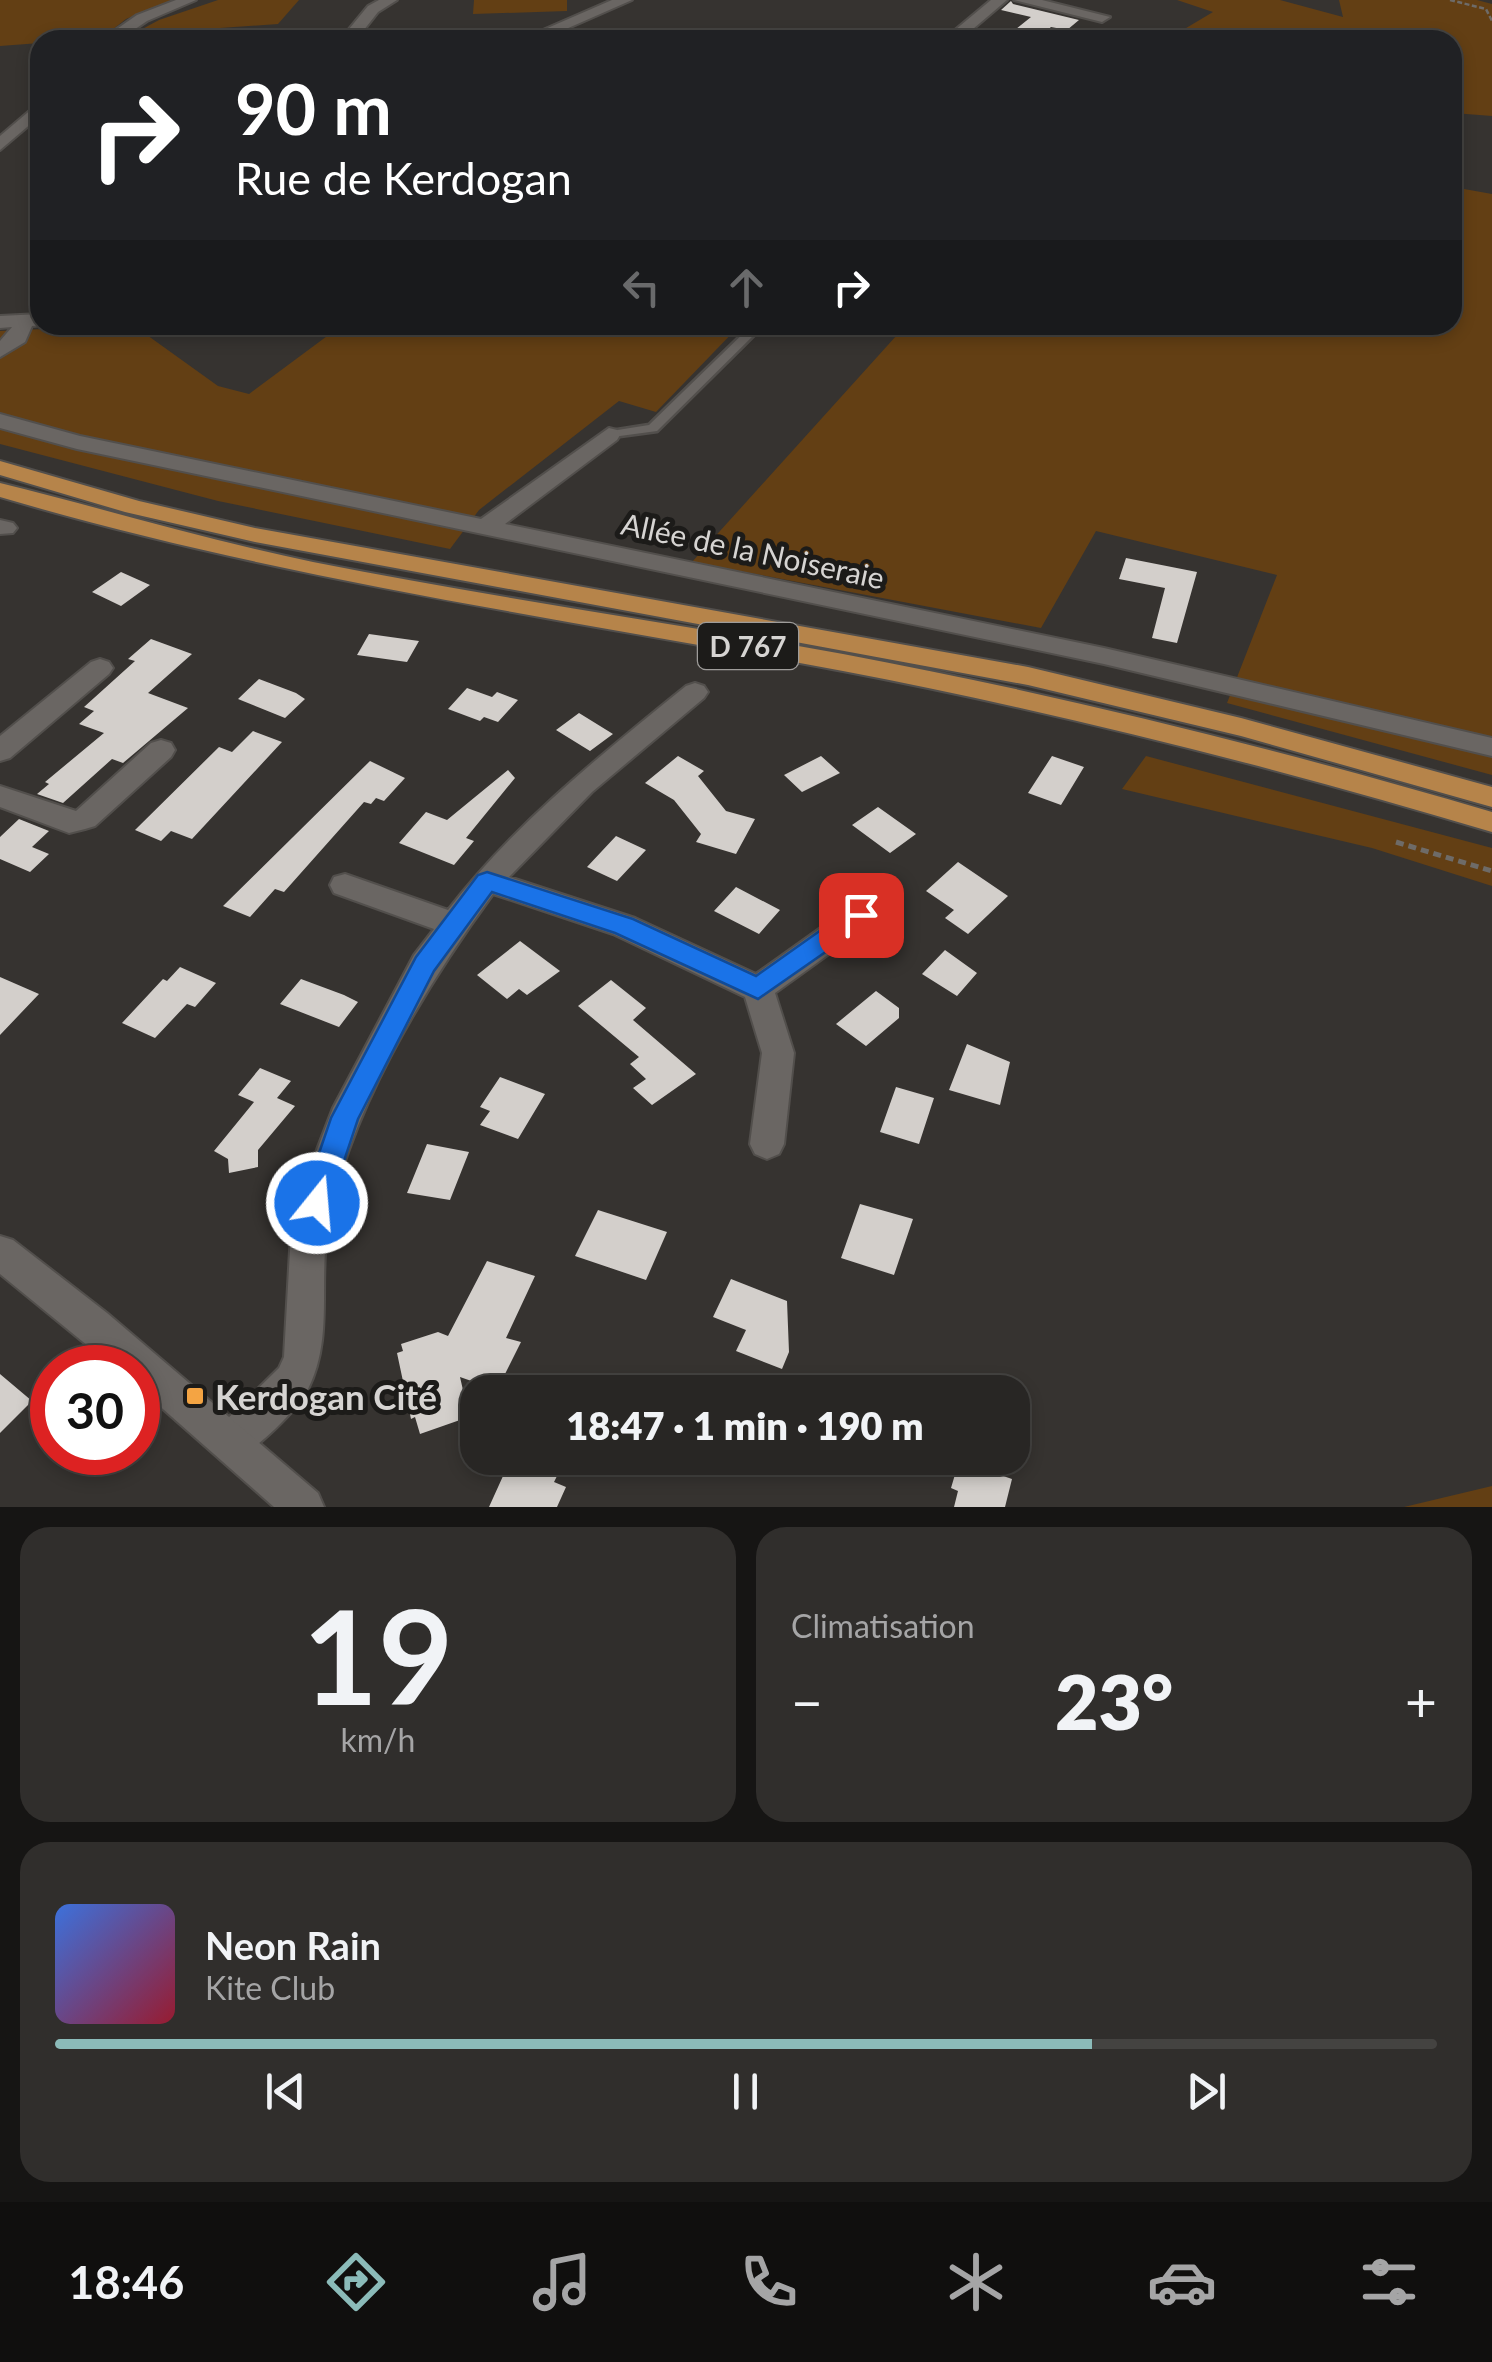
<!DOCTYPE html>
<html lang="fr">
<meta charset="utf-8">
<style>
body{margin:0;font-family:Lato,sans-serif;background:#302e2c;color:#f1f3f6;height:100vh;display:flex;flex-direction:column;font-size:38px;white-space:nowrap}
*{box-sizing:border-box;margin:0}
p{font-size:32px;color:#a5a5a6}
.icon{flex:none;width:55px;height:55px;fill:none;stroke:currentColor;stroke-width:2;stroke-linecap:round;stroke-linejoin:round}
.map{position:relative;height:1507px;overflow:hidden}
.side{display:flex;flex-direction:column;gap:20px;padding:20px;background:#161514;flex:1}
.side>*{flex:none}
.hud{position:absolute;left:30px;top:30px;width:1432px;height:305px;border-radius:30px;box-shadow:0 5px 15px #0003,0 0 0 2px #444341;background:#202124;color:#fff;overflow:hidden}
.speed{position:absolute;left:30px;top:1345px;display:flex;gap:20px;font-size:50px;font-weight:700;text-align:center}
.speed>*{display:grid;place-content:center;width:130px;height:130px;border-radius:50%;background:#282624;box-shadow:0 5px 15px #0003,0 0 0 2px #444341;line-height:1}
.speed .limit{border:15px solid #d22;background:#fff;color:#111}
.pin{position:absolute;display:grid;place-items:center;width:85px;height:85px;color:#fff;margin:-42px;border-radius:20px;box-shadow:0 5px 15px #0006}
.me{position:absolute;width:110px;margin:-55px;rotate:17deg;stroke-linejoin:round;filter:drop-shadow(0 0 8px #0008)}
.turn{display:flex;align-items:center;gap:35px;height:210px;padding:0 40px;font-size:45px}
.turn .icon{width:130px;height:130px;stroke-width:2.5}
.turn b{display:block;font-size:70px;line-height:85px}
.lanes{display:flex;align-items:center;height:95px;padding:0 40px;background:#0003;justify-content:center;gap:50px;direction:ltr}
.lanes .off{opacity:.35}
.big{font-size:75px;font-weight:800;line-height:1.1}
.side .tile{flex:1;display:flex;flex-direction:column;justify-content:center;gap:15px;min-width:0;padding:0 35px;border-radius:30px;background:#302e2c}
.side .dial{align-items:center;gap:0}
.dial b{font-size:130px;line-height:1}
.song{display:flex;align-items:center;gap:30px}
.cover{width:120px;height:120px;border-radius:15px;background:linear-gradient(135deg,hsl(220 70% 55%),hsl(350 70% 35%))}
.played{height:10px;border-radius:5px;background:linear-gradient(90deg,#8bbbb9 75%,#444341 75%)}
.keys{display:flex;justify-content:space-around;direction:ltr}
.heat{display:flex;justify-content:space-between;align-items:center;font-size:55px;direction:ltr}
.side .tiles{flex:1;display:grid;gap:20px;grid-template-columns:1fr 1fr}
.tile:last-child{grid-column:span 2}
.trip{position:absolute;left:460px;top:1375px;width:570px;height:100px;border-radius:30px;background:#282624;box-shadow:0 5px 15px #0003,0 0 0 2px #444341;font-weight:800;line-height:100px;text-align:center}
.tab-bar{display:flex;height:160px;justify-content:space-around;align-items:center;background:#100f0e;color:#a5a5a6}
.tab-bar .icon{width:70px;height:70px}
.tab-bar .current{color:#8bbbb9}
.tab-bar b{font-size:45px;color:#f1f3f6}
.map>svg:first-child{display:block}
.green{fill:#633f14}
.building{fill:#d3cfcb}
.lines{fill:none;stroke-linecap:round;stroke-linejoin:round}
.service-casing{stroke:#524f4c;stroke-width:5}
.minor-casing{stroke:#524f4c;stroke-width:4}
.tertiary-casing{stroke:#524f4c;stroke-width:4}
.trunk-casing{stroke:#524f4c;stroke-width:4}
.path-far1{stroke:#6e6b68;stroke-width:2.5;stroke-dasharray:5 2.5;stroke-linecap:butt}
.path{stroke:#6e6b68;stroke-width:5;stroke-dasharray:8 5;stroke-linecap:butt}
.service{fill:#6a6663;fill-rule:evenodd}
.minor{fill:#6a6663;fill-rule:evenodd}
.tertiary{fill:#6a6663;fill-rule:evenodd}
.trunk{fill:#b6844a;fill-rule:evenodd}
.route{fill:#1a73e8;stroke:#114b97;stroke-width:2.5}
.poi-dot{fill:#f4a443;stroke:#1c1b19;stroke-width:4}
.labels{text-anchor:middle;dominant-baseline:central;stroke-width:10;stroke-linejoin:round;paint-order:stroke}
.shield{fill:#1c1b19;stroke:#9e9c9a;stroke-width:2.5}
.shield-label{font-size:28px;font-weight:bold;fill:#d6d4d2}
.street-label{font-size:30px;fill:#d6d4d2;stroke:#1c1b19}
.near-poi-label{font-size:35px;font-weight:bold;fill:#d6d4d2;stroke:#1c1b19;text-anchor:start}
</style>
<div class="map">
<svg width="1492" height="1507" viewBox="0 0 1492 1507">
<rect width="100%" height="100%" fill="#363330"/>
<path class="green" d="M0 0H172L126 19 102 38 40 40V43L0 46Z
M218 0H299L278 24 133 34 159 20Z
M474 0H567V11L473 14Z
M1177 0H1280L1343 17 1339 0H1477L1492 4V116L1453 113 1452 40H1166L1213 12Z
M1453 187 1492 194V775L1227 703 1277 575 1096 531 1041 628 692 562 906 325H1452Z
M133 325 218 386 249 394 342 325H740L656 412 619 401 479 510 450 549 218 501 0 444V331Z
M1146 756 1492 848V886L1372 848 1122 789Z
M1492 1486V1507H1404Z"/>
<path class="building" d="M1011 1 1013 4 1079 20 1067 30 1051 27 1036 40H1002L1031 17 1001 10Z
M1126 558 1197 572 1177 643 1152 638 1165 588 1119 579Z
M121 572 150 585 121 606 92 592Z
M369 634 419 641 407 662 357 655Z
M151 639 192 654 148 693 188 708 123 763 112 759 63 803 37 794 49 784 45 782 104 733 79 724 94 711 84 707 135 661 128 659Z
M259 679 296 693 305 699 285 718 238 699Z
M467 688 492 697 497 692 518 700 498 722 484 717 480 721 448 709Z
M579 713 613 734 590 751 556 730Z
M253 731 282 742 192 839 171 831 161 841 135 830 219 747 232 752Z
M678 756 704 771 698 776 726 811 755 819 736 854 696 842 701 834 674 800 645 783Z
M821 756 840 773 802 792 784 775Z
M1052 756 1084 767 1061 805 1028 793Z
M370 761 405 778 384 801 376 798 371 804 364 802 284 892 275 889 250 917 223 906Z
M508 770 515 778 466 838 474 841 454 865 399 843 426 812 447 820Z
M878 807 916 834 890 853 852 825Z
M19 819 49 831 32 847 49 854 30 872 0 859V837Z
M616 836 646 850 617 881 587 867Z
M958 862 1008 896 968 934 945 918 954 910 926 891Z
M736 887 780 910 759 934 714 911Z
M520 941 560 971 527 995 519 989 507 999 477 975Z
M945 950 977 973 957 996 922 974Z
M180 967 216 983 195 1007 187 1004 155 1038 122 1023 163 979 167 981Z
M0 977 39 994 0 1035Z
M301 979 344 995 358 1002 339 1027 280 1004Z
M611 980 646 1008 633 1020 696 1074 652 1105 633 1088 646 1079 630 1064 639 1057 578 1006Z
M876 991 899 1008V1018L866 1046 836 1024Z
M967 1044 1010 1062 1000 1105 949 1090Z
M260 1068 291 1081 277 1098 295 1106 258 1150V1167L229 1173 228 1159 214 1151 254 1102 238 1095Z
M500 1077 545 1094 518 1139 480 1125 490 1111 480 1107Z
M896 1087 934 1098 919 1144 880 1132Z
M427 1144 469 1152 450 1200 407 1193Z
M860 1204 913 1219 894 1275 841 1258Z
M598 1210 667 1232 646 1280 575 1256Z
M487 1261 535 1276 506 1338 521 1342 497 1390 460 1377 468 1412 460 1420 420 1434 415 1417 411 1419 397 1353 403 1351 401 1344 438 1332 448 1336Z
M731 1279 787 1301 789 1352 782 1369 736 1351 746 1330 713 1317Z
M0 1374 32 1401 0 1433Z
M515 1458H535L561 1468 554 1482 566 1487 557 1507H489L508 1465 512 1466Z
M959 1461 1012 1479 1005 1507H954L958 1491 951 1488Z"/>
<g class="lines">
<defs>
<path id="service" d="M752 325H764L657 431 605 438V432L649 425Z"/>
<path id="minor" d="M176 0H196L147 21 119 40H101L137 15Z
M379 0H397L378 12 356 40H340L368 6Z
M612 0H632L541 40H520Z
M991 0H1007L960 40H943Z
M1014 0H1042L1110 17 1102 22Z
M40 102V116L0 150V136Z
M40 314V325H44L32 326 25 342 0 357V341L12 327 0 328V316Z
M0 414 80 436 481 519 609 428 617 430 620 435 617 440 505 524 1104 648 1492 738V756L1104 664 77 449 0 428Z
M0 520 13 523 17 528 13 533 0 534Z
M100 659 109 662 113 668 109 674 10 758 0 761V736L91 662Z
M695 683 704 686 708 692 704 698 592 792 509 877 635 918 756 974 850 907 861 903 872 907 876 915 872 923 775 993 794 1053 784 1144 779 1154 767 1159 755 1154 750 1144 762 1053 745 997 613 934 493 894C425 987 345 1117 327 1233 319 1285 333 1340 308 1389 298 1410 253 1453 232 1461L218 1456 212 1442 218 1428 279 1368 284 1357 291 1233 308 1173 333 1108 414 955 434 929 334 893 330 885 334 877 345 874 448 910C515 823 601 755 686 686Z
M161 740 171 743 175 750 171 757 95 826 85 829 69 833 0 807V786L76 811 151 743Z"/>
<path id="tertiary" d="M0 1236 13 1240 107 1313 318 1493 324 1507H274L138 1387V1368H115L0 1274Z"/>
<path id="trunk" d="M0 461 139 501 255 528 1028 667 1241 718 1492 787V807L1241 736 1028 685 255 542 125 512 0 475Z
M0 483C105 509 207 540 313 562 489 597 666 622 843 654 1062 695 1278 749 1492 812V832C1278 768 1062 713 843 671 560 618 277 579 0 497Z"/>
</defs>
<use href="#service" class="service-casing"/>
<use href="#minor" class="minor-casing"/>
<use href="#tertiary" class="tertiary-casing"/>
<use href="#trunk" class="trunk-casing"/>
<path class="path-far1" d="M1450 0 1486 9 1492 21"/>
<path class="path" d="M1396 842 1492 871"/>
<use href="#service" class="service"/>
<use href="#minor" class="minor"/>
<use href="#tertiary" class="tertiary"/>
<use href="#trunk" class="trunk"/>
</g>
<path class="route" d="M487 872 633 919 756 976 852 908H870L874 915 870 921 758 999 615 933 492 892 434 971 358 1119 327 1212 317 1216 307 1212 302 1203 331 1118 416 957 478 875Z"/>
<rect class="poi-dot" x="185" y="1386" width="20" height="20" rx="5"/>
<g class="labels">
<rect class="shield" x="698" y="623" width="100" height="46" rx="8"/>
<g class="shield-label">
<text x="748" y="646">D 767</text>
</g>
<g class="street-label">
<text transform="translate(753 550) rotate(12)">Allée de la Noiseraie</text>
</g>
<g class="near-poi-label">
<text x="215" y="1396">Kerdogan Cité</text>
</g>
</g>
</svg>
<div class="speed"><div class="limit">30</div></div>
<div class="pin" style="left:861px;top:915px;background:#d93025"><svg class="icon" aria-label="arrive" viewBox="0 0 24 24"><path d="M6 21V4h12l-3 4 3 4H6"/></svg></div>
<svg class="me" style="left:317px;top:1203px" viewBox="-20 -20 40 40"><circle r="17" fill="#1a73e8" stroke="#fff" stroke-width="3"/><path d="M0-11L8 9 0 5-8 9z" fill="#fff"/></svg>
<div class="trip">18:47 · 1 min · 190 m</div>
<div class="hud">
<div class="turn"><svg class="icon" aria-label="right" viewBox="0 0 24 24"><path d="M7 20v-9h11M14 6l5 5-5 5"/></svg><div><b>90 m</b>Rue de Kerdogan</div></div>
<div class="lanes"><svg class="icon off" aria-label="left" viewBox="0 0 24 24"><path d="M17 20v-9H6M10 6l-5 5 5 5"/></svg><svg class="icon off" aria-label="ahead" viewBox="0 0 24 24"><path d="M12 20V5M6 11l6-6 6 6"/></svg><svg class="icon" aria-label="right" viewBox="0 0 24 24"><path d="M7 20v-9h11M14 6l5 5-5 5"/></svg></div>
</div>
</div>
<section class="side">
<div class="tiles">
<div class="tile dial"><b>19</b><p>km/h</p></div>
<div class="tile"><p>Climatisation</p>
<div class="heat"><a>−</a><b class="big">23°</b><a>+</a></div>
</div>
<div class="tile">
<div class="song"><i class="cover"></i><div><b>Neon Rain</b><p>Kite Club</p></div></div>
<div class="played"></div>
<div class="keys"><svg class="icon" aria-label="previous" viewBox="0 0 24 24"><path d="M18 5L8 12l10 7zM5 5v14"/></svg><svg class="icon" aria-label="pause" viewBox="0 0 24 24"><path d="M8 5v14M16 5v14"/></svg><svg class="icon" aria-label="next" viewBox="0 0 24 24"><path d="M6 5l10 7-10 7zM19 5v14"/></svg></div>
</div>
</div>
</section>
<nav class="tab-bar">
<b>18:46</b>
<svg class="icon current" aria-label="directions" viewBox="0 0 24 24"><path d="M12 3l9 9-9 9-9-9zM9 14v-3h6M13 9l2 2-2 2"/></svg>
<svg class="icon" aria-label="music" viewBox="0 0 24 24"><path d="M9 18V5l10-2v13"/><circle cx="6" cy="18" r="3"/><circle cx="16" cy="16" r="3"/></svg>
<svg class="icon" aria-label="phone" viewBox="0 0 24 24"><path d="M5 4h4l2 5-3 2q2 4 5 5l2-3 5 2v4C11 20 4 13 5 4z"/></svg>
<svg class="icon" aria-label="climate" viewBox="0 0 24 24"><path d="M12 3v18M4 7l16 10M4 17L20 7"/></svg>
<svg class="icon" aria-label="car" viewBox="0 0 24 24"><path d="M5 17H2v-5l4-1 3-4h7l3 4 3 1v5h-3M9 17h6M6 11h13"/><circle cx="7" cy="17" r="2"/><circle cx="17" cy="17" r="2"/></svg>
<svg class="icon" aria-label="filters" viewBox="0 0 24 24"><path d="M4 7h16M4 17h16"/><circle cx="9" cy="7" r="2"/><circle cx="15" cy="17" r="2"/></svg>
</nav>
